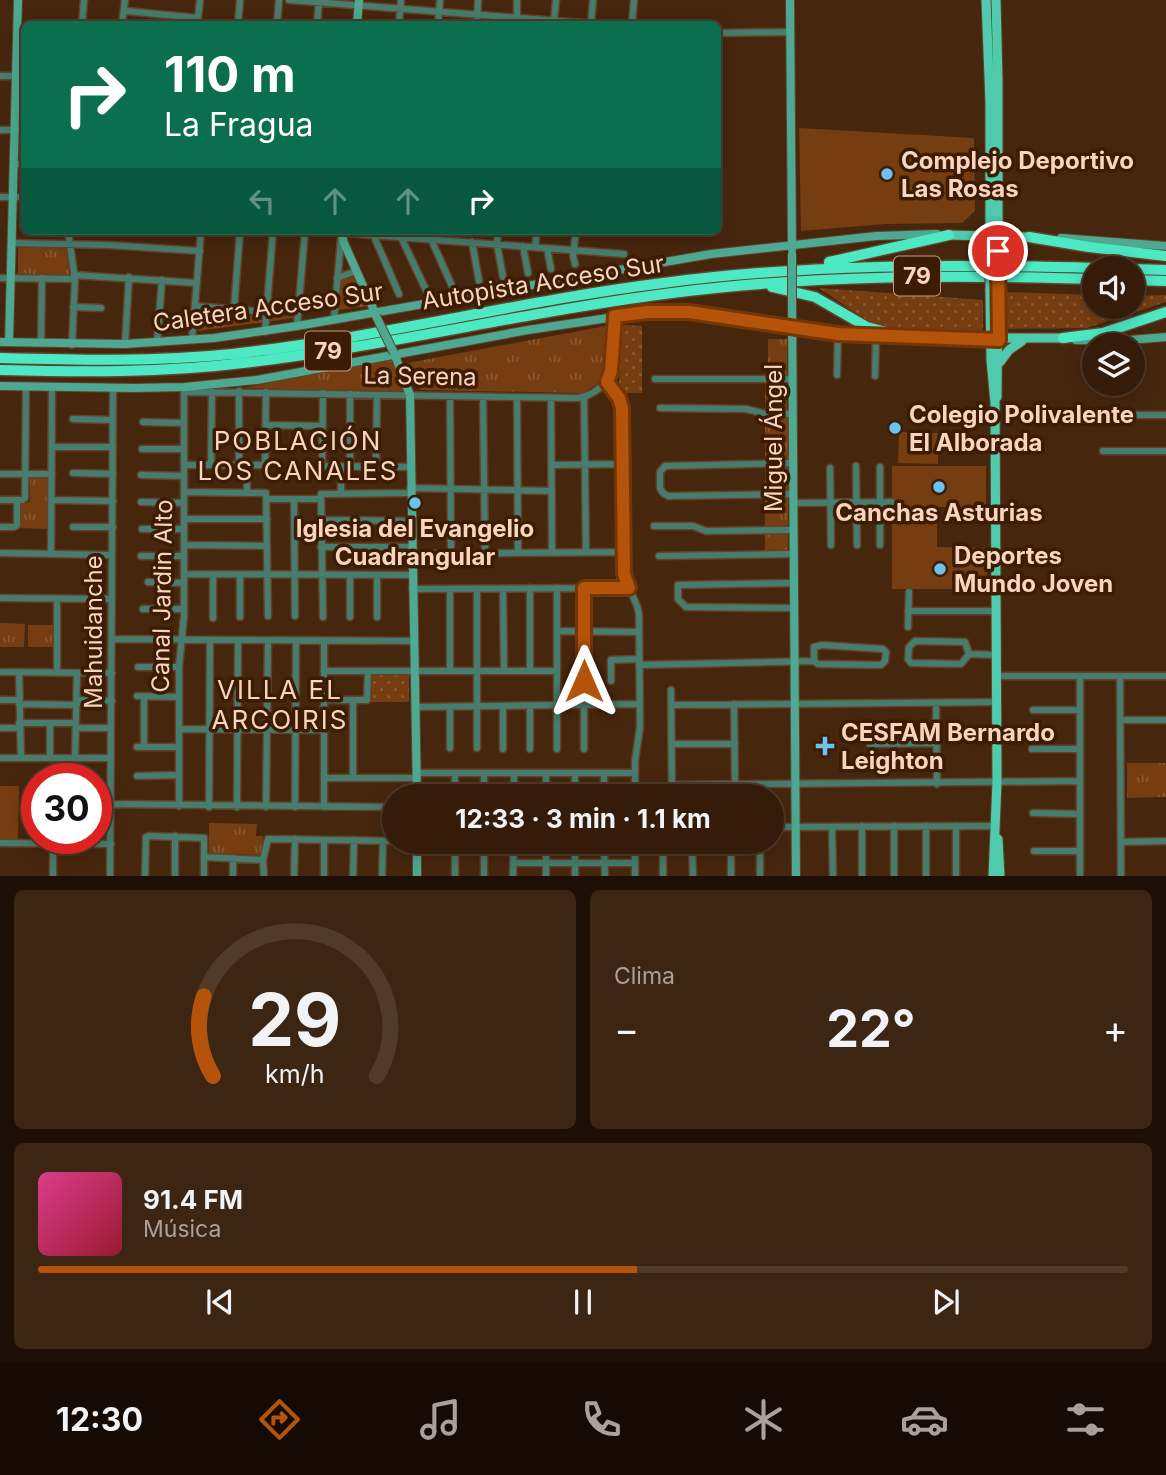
<!DOCTYPE html>
<html lang="es">
<meta charset="utf-8">
<style>
body{margin:0;font-family:Inter,sans-serif;background:#3d2513;color:#f1f3f6;height:100vh;display:flex;flex-direction:column;font-size:26px;white-space:nowrap}
*{box-sizing:border-box;margin:0}
p{font-size:23px;color:#aaa19c}
.icon{flex:none;width:38px;height:38px;fill:none;stroke:currentColor;stroke-width:2;stroke-linecap:round;stroke-linejoin:round}
.map{position:relative;height:876px;overflow:hidden}
.panel{display:flex;flex-direction:column;gap:14px;padding:14px;background:#1d0f06;flex:1}
.panel>*{flex:none}
.hud{position:absolute;left:21px;top:21px;width:700px;height:214px;border-radius:10px;box-shadow:0 4px 18px #0003,0 0 0 2px #4f3a2b;background:#0b6e4f;color:#fff;overflow:hidden}
.tools{position:absolute;left:1082px;top:256px;display:grid;gap:14px}
.tools a{display:grid;place-items:center;width:63px;height:63px;border-radius:50%;background:#351c0a;box-shadow:0 4px 18px #0003,0 0 0 2px #4f3a2b;font-size:35px}
.speed{position:absolute;left:21px;top:763px;display:flex;gap:14px;font-size:35px;font-weight:700;text-align:center}
.speed>*{display:grid;place-content:center;width:91px;height:91px;border-radius:50%;background:#351c0a;box-shadow:0 4px 18px #0003,0 0 0 2px #4f3a2b;line-height:1}
.speed .limit{border:10px solid #d22;background:#fff;color:#111}
.pin{position:absolute;display:grid;place-items:center;width:60px;height:60px;color:#fff;margin:-30px;border:4px solid #fff;border-radius:50%;box-shadow:0 2px 7px #0007}
.me{position:absolute;width:77px;margin:-38px;rotate:0deg;stroke-linejoin:round;filter:drop-shadow(0 0 5px #0008)}
.turn{display:flex;align-items:center;gap:24px;height:147px;padding:0 28px;font-size:32px}
.turn .icon{width:91px;height:91px;stroke-width:2.5}
.turn b{display:block;font-size:49px;line-height:60px}
.lanes{display:flex;align-items:center;height:66px;padding:0 28px;background:#0003;justify-content:center;gap:35px;direction:ltr}
.lanes .off{opacity:.35}
.big{font-size:52px;font-weight:700;line-height:1.1}
.panel .widget{flex:1;display:flex;flex-direction:column;justify-content:center;gap:10px;min-width:0;padding:0 24px;border-radius:10px;background:#3d2513}
.panel .dial{align-items:center;gap:0}
.dial svg{height:182px;overflow:visible;fill:none;stroke:#4f3a2b;stroke-width:7;stroke-linecap:round;text-anchor:middle}
.dial text{fill:#f1f3f6;stroke:none}
.song{display:flex;align-items:center;gap:21px}
.cover{width:84px;height:84px;border-radius:10px;background:linear-gradient(135deg,hsl(330 70% 55%),hsl(350 70% 35%))}
.played{height:7px;border-radius:4px;background:linear-gradient(90deg,#b45309 55%,#4f3a2b 55%)}
.keys{display:flex;justify-content:space-around;direction:ltr}
.heat{display:flex;justify-content:space-between;align-items:center;font-size:38px;direction:ltr}
.panel .tiles{flex:1;display:grid;gap:14px;grid-template-columns:1fr 1fr}
.widget:last-child{grid-column:span 2}
.trip{position:absolute;left:382px;top:784px;width:402px;height:70px;border-radius:35px;background:#351c0a;box-shadow:0 4px 18px #0003,0 0 0 2px #4f3a2b;font-weight:700;line-height:70px;text-align:center}
.tab-bar{display:flex;height:112px;justify-content:space-around;align-items:center;background:#150b04;color:#aaa19c}
.tab-bar .icon{width:49px;height:49px}
.tab-bar .selected{color:#b45309}
.tab-bar b{font-size:32px;color:#f1f3f6}
.map>svg:first-child{display:block}
.grass{fill:url(#grass-dots)}
.park{fill:url(#park-tufts)}
.garden{fill:#763d11}
.lines{fill:none;stroke-linecap:round;stroke-linejoin:round}
.street-casing{stroke:#63422a;stroke-width:9}
.secondary-casing{stroke:#63422a;stroke-width:10}
.primary-casing{stroke:#63422a;stroke-width:11}
.highway-casing{stroke:#63422a;stroke-width:13}
.street{stroke:#477d6e;stroke-width:6}
.secondary{stroke:#4da991;stroke-width:8}
.primary{stroke:#4fcaac;stroke-width:9}
.highway{stroke:#4de9c4;stroke-width:10}
.secondary-bridge-casing{stroke:#63422a;stroke-width:10;stroke-linecap:butt}
.primary-bridge-casing{stroke:#63422a;stroke-width:11;stroke-linecap:butt}
.secondary-bridge{stroke:#4da991;stroke-width:8}
.primary-bridge{stroke:#4fcaac;stroke-width:9}
.route-casing{stroke:#753606;stroke-width:18}
.route{stroke:#b45309;stroke-width:12}
.poi-dot{fill:#6bc3f2;stroke:#3c1c04;stroke-width:2.5}
.labels{text-anchor:middle;dominant-baseline:central;stroke-width:7;stroke-linejoin:round;paint-order:stroke}
.shield{fill:#3c1c04;stroke:#c09d86;stroke-width:2}
.shield-label{font-size:23px;font-weight:bold;fill:#f9d4be}
.poi-label{font-size:24px;font-weight:bold;fill:#f9d4be;stroke:#3c1c04;text-anchor:start}
.street-label{font-size:24px;fill:#f9d4be;stroke:#3c1c04}
.neighbourhood-label{font-size:26px;letter-spacing:2px;fill:#f9d4be;stroke:#3c1c04}
</style>
<div class="map">
<svg width="1166" height="877" viewBox="0 0 1166 877">
<defs>
<pattern id="grass-dots" width="8" height="8" patternUnits="userSpaceOnUse" patternTransform="scale(1.75)"><rect width="8" height="8" fill="#763d11"/><path d="M2 2h.1M6 6h.1" fill="none" stroke="#8a5832" stroke-width="1.8" stroke-linecap="round"/></pattern>
<pattern id="park-tufts" width="24" height="20" patternUnits="userSpaceOnUse" patternTransform="scale(1.75)"><rect width="24" height="20" fill="#763d11"/><path d="M3 7l-1-3M5 7V3M7 7l1-3M15 17l-1-3M17 17v-4M19 17l1-3" fill="none" stroke="#8a5832"/></pattern>
</defs>
<rect width="100%" height="100%" fill="#47260e"/>
<path class="grass" d="M819 288 983 300V328L981 332 976 334 935 331 934 333 874 325Z
M1006 292 1094 295V306H1132V296L1166 295V302L1087 328 1005 329Z
M624 325 642 326V393H624L619 386 622 329Z
M372 672 409 673V702H371Z"/>
<path class="park" d="M18 246 68 247 70 277 18 276Z
M355 273 368 306 339 310 340 278Z
M199 309 294 316 295 318 198 331Z
M611 325C609 356 615 379 582 393L421 390 415 385 407 363Z
M768 339H787V375L768 376Z
M394 360 405 392 244 388 341 368Z
M765 381 786 383 787 412H765Z
M765 418H788V552H765Z
M30 477H48L47 529 19 528V503L30 502Z
M0 623 25 624 24 647H0Z
M28 625H54V647H28Z
M1127 763H1166V797L1127 798Z
M209 823 257 824 256 836H263V855L209 854Z"/>
<path class="garden" d="M799 128 974 138 975 211 962 223 886 224 801 231Z
M899 432 938 433V464L898 463Z
M892 466H986V507H937V547L987 548V589H892Z
M0 786H19L18 839H0Z"/>
<g class="lines">
<defs>
<path id="street" d="M289 0 597 24
M126 11 198 18
M554 21 556 0
M82 24 84 0
M122 24 125 0
M199 24 198 18 200 0
M238 24 240 0
M277 24 279 0
M317 24 319 2
M399 24 401 0
M438 24 440 0
M477 24 478 0
M517 24V0
M591 24 593 0
M632 24 634 0
M718 33 791 32
M0 76H16
M0 130H24
M14 164H24
M0 197H24
M68 231 75 279 72 345
M317 231 624 254
M498 231 497 244 503 277
M373 234 399 294
M401 237 426 290
M431 239 452 286
M472 242 479 281
M12 243 109 245 200 251
M523 246 528 273
M535 247 537 231
M547 248 551 269
M575 264 573 256 576 231
M74 275 197 283
M0 278 75 279
M337 278 356 271
M195 306 266 312
M73 307 101 308
M234 309 240 231
M334 320 341 238
M297 326 305 231
M265 332 273 231
M192 340 201 231
M41 343 42 278
M157 343 162 280
M125 344 129 277
M837 375 838 334
M875 376 876 337
M655 379H792
M607 382 619 398 622 408 624 574C626 588 637 599 639 614L640 727 635 761V796
M184 392 578 398C620 390 612 350 615 316
M323 393 322 466 410 467
M450 396 451 554
M483 397 485 553
M584 397 586 552
M517 398 518 553
M551 398 552 552
M660 408 746 409 762 413 792 414
M1099 415H1166
M73 419 113 420
M143 422 184 423
M266 425 322 426
M52 447H113
M142 449H184
M1103 451H1166
M792 463 665 466 660 472V488L663 493 668 496 793 494
M184 465H265L266 392
M211 465 212 392
M239 465V391
M552 465 623 464
M350 466V394
M376 466 377 395
M856 466 857 545
M880 467V545
M830 468 831 545
M73 473 113 474
M0 474H52
M141 475 184 476
M410 488 552 491
M184 492 266 493 268 616
M247 492V465
M341 493V466
M267 499H321
M294 499 295 616
M0 500H22L25 498 26 387
M52 500 113 501
M141 502 184 503
M793 503 892 502
M184 519H267
M321 520 411 521
M654 526H693L706 531 793 530
M0 527H14L17 525V500
M73 527H113
M142 529H184
M184 545 267 546
M321 547H411
M0 553 112 555
M51 554 52 387
M411 554 624 552
M141 556H184
M659 556 793 554
M184 574 411 575
M350 575V617
M377 575V617
M148 582 184 583
M793 583 678 585V599L686 607 793 608
M530 588V671
M412 589 629 588
M450 589V671
M477 589V748
M503 589 504 671
M0 598 112 599
M57 599V673
M143 609H184
M908 611H996
M240 617V574
M323 617 321 494 411 493
M213 618V574
M908 627 909 592
M557 631 639 632
M112 639 413 641
M324 641V807
M915 641 965 642 969 654 961 664 911 663 908 659 909 647Z
M822 645 883 649 886 652 885 661 881 665 818 664 814 661V647Z
M969 654 997 655
M639 665 814 661
M138 667H179
M324 671H557
M0 672 112 673
M19 672 21 758
M997 676H1166
M1080 676V877
M1120 676 1121 877
M611 681V660L639 659
M671 690 672 796
M137 696 178 697
M0 700H19
M77 700 112 701
M324 700H367L368 671
M936 703 937 784
M19 704 77 705
M734 704 735 785
M671 705 997 702
M503 706V749
M530 706V749
M415 707 640 704
M450 707V748
M1033 710H1080
M1121 720H1166
M19 723H76
M50 723V758
M0 728H19
M76 728H111
M179 729 324 730
M672 744H735
M870 744 937 743
M137 747H179
M144 747V696
M557 749V588
M584 749V588
M1032 749H1080
M0 758H111
M75 758 77 673
M417 773H635
M455 773V796
M546 773V796
M575 773V796
M604 773V796
M137 776 179 775
M353 777V700
M324 778H417
M672 785 1080 781
M484 796V773
M514 796V773
M111 804 394 807
M179 806V667L184 616V389
M209 807 210 640
M237 807 238 640
M266 807 268 640
M295 807 296 641
M1033 813 1080 814
M862 826V877
M894 826V877
M926 826V877
M956 826V877
M772 827 996 826
M832 827 833 877
M455 842V877
M484 842V877
M546 842V877
M604 842 605 877
M635 842V877
M663 842V877
M692 842 693 877
M731 842V877
M760 842V877
M1121 842 1166 841
M0 843 111 844
M53 843V877
M1034 851H1080
M205 857 263 860
M513 863H635
M110 877 113 388
M145 877 146 837 149 836 204 838V877
M175 877V836
M233 877V858
M264 877 263 860 268 839 394 841
M294 877 295 839
M324 877V840
M353 877 354 840
M382 877 383 841
M513 877 514 842
M575 877V842"/>
<path id="secondary" d="M790 0 792 249
M357 24 359 0
M341 231 344 243 376 315
M1061 238 1166 246
M792 302 796 877
M1076 340 1117 341 1166 337
M0 342 125 344 214 338 297 326 711 254 876 236 937 234
M9 342 18 0
M394 353 410 395 417 796
M0 386 135 388 185 387 257 380 528 330 648 312 705 313 792 329 895 338
M417 842V877"/>
<path id="primary" d="M986 0 990 103V250
M996 0 998 80V251
M949 235 1029 237
M990 290 991 360 995 403 997 782 993 877
M910 338H1063
M1000 362 1009 350 1022 341
M997 397 998 290
M998 839 1000 877"/>
<path id="highway" d="M1029 237 1089 247 1166 256
M829 262 949 235
M1132 269 1166 270
M1132 280 1166 281
M772 287 815 297 867 327 910 338
M1063 338 1103 333 1166 312
M0 358C78 360 155 362 232 354 377 338 519 301 663 283 807 264 949 264 1094 268
M0 370C81 372 162 373 243 363 390 346 533 310 680 292 817 275 955 275 1094 279"/>
</defs>
<use href="#street" class="street-casing"/>
<use href="#secondary" class="secondary-casing"/>
<use href="#primary" class="primary-casing"/>
<use href="#highway" class="highway-casing"/>
<use href="#street" class="street"/>
<use href="#secondary" class="secondary"/>
<use href="#primary" class="primary"/>
<use href="#highway" class="highway"/>
<defs>
<path id="secondary-bridge" d="M792 302V254
M376 316 394 353"/>
<path id="primary-bridge" d="M990 250V290
M998 251V290"/>
</defs>
<use href="#secondary-bridge" class="secondary-bridge-casing"/>
<use href="#primary-bridge" class="primary-bridge-casing"/>
<use href="#secondary-bridge" class="secondary-bridge"/>
<use href="#primary-bridge" class="primary-bridge"/>
</g>
<g class="lines">
<defs>
<path id="route" d="M584 681V588H629L624 574 622 408 619 398 607 382 611 371 615 316 648 312H689L838 334 999 340 998 251"/>
</defs>
<use href="#route" class="route-casing"/>
<use href="#route" class="route"/>
</g>
<g class="poi-dot">
<circle cx="887" cy="174" r="7"/>
<circle cx="895" cy="428" r="7"/>
<circle cx="939" cy="487" r="7"/>
<circle cx="415" cy="503" r="7"/>
<circle cx="940" cy="569" r="7"/>
<path d="M821.5 735.5h7v7h7v7h-7v7h-7v-7h-7v-7h7z"/>
</g>
<g class="labels">
<g class="shield">
<rect x="894" y="256.5" width="46" height="39" rx="5"/>
<rect x="305" y="331.5" width="46" height="39" rx="5"/>
</g>
<g class="shield-label">
<text x="917" y="276">79</text>
<text x="328" y="351">79</text>
</g>
<g class="poi-label">
<text x="901" y="160">Complejo Deportivo<tspan x="901" dy="28">Las Rosas</tspan></text>
<text x="909" y="414">Colegio Polivalente<tspan x="909" dy="28">El Alborada</tspan></text>
<text x="939" y="512" text-anchor="middle">Canchas Asturias</text>
<text x="415" y="528" text-anchor="middle">Iglesia del Evangelio<tspan x="415" dy="28">Cuadrangular</tspan></text>
<text x="954" y="555">Deportes<tspan x="954" dy="28">Mundo Joven</tspan></text>
<text x="841" y="732">CESFAM Bernardo<tspan x="841" dy="28">Leighton</tspan></text>
</g>
<g class="street-label">
<text transform="translate(543 282) rotate(-9)">Autopista Acceso Sur</text>
<text transform="translate(268 307) rotate(-8)">Caletera Acceso Sur</text>
<text transform="translate(420 376) rotate(1)">La Serena</text>
<text transform="translate(773 438) rotate(-90)">Miguel Ángel</text>
<text transform="translate(162 596) rotate(-89)">Canal Jardin Alto</text>
<text transform="translate(93 632) rotate(-90)">Mahuidanche</text>
</g>
<g class="neighbourhood-label">
<text x="298" y="440">POBLACIÓN<tspan x="298" dy="30">LOS CANALES</tspan></text>
<text x="280" y="689">VILLA EL<tspan x="280" dy="30">ARCOIRIS</tspan></text>
</g>
</g>
</svg>
<div class="tools">
<a><svg class="icon" aria-label="sound" viewBox="0 0 24 24"><path d="M4 9h4l5-4v14l-5-4H4zM17 9q2 3 0 6"/></svg></a>
<a><svg class="icon" aria-label="layers" viewBox="0 0 24 24"><path d="M12 4l9 5-9 5-9-5zM3 14l9 5 9-5"/></svg></a>
</div>
<div class="speed"><div class="limit">30</div></div>
<div class="pin" style="left:998px;top:251px;background:#d93025"><svg class="icon" aria-label="arrive" viewBox="0 0 24 24"><path d="M6 21V4h12l-3 4 3 4H6"/></svg></div>
<svg class="me" style="left:584px;top:681px" viewBox="-20 -20 40 40"><path d="M0-17L14 15 0 8-14 15z" fill="#b45309" stroke="#fff" stroke-width="4"/></svg>
<div class="trip">12:33 · 3 min · 1.1 km</div>
<div class="hud">
<div class="turn"><svg class="icon" aria-label="right" viewBox="0 0 24 24"><path d="M7 20v-9h11M14 6l5 5-5 5"/></svg><div><b>110 m</b>La Fragua</div></div>
<div class="lanes"><svg class="icon off" aria-label="left" viewBox="0 0 24 24"><path d="M17 20v-9H6M10 6l-5 5 5 5"/></svg><svg class="icon off" aria-label="ahead" viewBox="0 0 24 24"><path d="M12 20V5M6 11l6-6 6 6"/></svg><svg class="icon off" aria-label="ahead" viewBox="0 0 24 24"><path d="M12 20V5M6 11l6-6 6 6"/></svg><svg class="icon" aria-label="right" viewBox="0 0 24 24"><path d="M7 20v-9h11M14 6l5 5-5 5"/></svg></div>
</div>
</div>
<section class="panel">
<div class="tiles">
<div class="widget dial"><svg viewBox="0 0 100 80">
<path d="M14 69A42 42 0 1 1 86 69"/>
<path d="M14 69A42 42 0 0 1 10 34" stroke="#b45309"/>
<text x="50" y="56" font-size="32" font-weight="700">29</text>
<text x="50" y="72" font-size="11">km/h</text>
</svg></div>
<div class="widget"><p>Clima</p>
<div class="heat"><a>−</a><b class="big">22°</b><a>+</a></div>
</div>
<div class="widget">
<div class="song"><i class="cover"></i><div><b>91.4 FM</b><p>Música</p></div></div>
<div class="played"></div>
<div class="keys"><svg class="icon" aria-label="previous" viewBox="0 0 24 24"><path d="M18 5L8 12l10 7zM5 5v14"/></svg><svg class="icon" aria-label="pause" viewBox="0 0 24 24"><path d="M8 5v14M16 5v14"/></svg><svg class="icon" aria-label="next" viewBox="0 0 24 24"><path d="M6 5l10 7-10 7zM19 5v14"/></svg></div>
</div>
</div>
</section>
<nav class="tab-bar">
<b>12:30</b>
<svg class="icon selected" aria-label="directions" viewBox="0 0 24 24"><path d="M12 3l9 9-9 9-9-9zM9 14v-3h6M13 9l2 2-2 2"/></svg>
<svg class="icon" aria-label="music" viewBox="0 0 24 24"><path d="M9 18V5l10-2v13"/><circle cx="6" cy="18" r="3"/><circle cx="16" cy="16" r="3"/></svg>
<svg class="icon" aria-label="phone" viewBox="0 0 24 24"><path d="M5 4h4l2 5-3 2q2 4 5 5l2-3 5 2v4C11 20 4 13 5 4z"/></svg>
<svg class="icon" aria-label="climate" viewBox="0 0 24 24"><path d="M12 3v18M4 7l16 10M4 17L20 7"/></svg>
<svg class="icon" aria-label="car" viewBox="0 0 24 24"><path d="M5 17H2v-5l4-1 3-4h7l3 4 3 1v5h-3M9 17h6M6 11h13"/><circle cx="7" cy="17" r="2"/><circle cx="17" cy="17" r="2"/></svg>
<svg class="icon" aria-label="filters" viewBox="0 0 24 24"><path d="M4 7h16M4 17h16"/><circle cx="9" cy="7" r="2"/><circle cx="15" cy="17" r="2"/></svg>
</nav>
